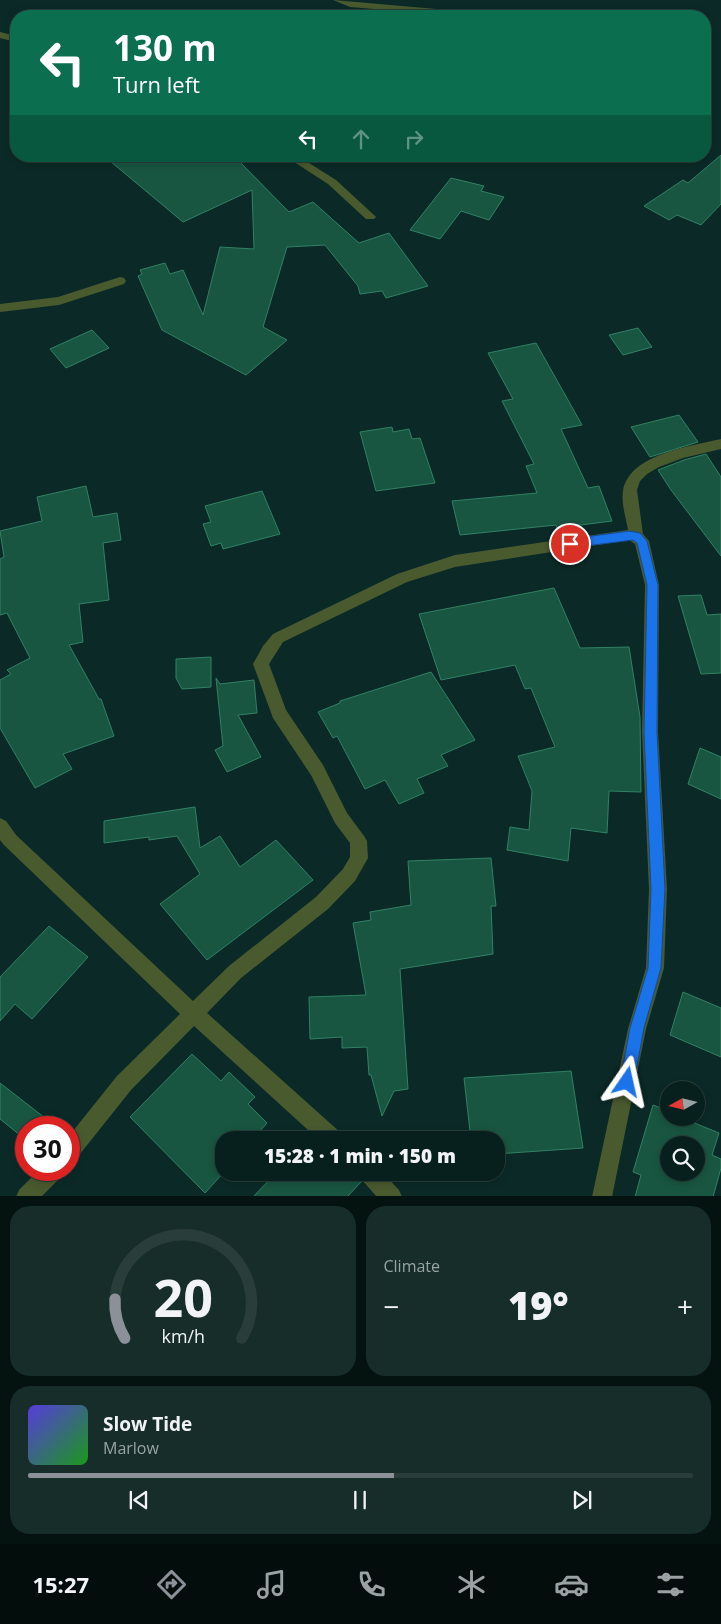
<!DOCTYPE html>
<meta charset="utf-8">
<style>
body{margin:0;font-family:"Open Sans",sans-serif;background:#162d2a;color:#f1f3f6;height:100vh;display:flex;flex-direction:column;font-size:19px;white-space:nowrap}
*{box-sizing:border-box;margin:0}
p{font-size:16px;color:#98a3a4}
.icon{flex:none;width:28px;height:28px;fill:none;stroke:currentColor;stroke-width:2;stroke-linecap:round;stroke-linejoin:round}
.map{position:relative;height:1196px;overflow:hidden}
.side{display:flex;flex-direction:column;gap:10px;padding:10px;background:#041210;flex:1}
.side>*{flex:none}
.hud{position:absolute;left:10px;top:10px;width:701px;height:152px;border-radius:20px;box-shadow:0 2px 8px #0003,0 0 0 1px #293e3b;background:#0b6e4f;color:#fff;overflow:hidden}
.needle{width:32px;rotate:262deg}
.tools{position:absolute;left:660px;top:1081px;display:grid;gap:10px}
.tools a{display:grid;place-items:center;width:45px;height:45px;border-radius:50%;background:#08201d;box-shadow:0 2px 8px #0003,0 0 0 1px #293e3b;font-size:25px}
.speed{position:absolute;left:15px;top:1116px;display:flex;gap:10px;font-size:25px;font-weight:700;text-align:center}
.speed>*{display:grid;place-content:center;width:65px;height:65px;border-radius:50%;background:#08201d;box-shadow:0 2px 8px #0003,0 0 0 1px #293e3b;line-height:1}
.speed .limit{border:8px solid #d22;background:#fff;color:#111}
.pin{position:absolute;display:grid;place-items:center;width:42px;height:42px;color:#fff;margin:-21px;border:2px solid #fff;border-radius:50%;box-shadow:0 1px 5px #0007}
.me{position:absolute;width:55px;margin:-28px;rotate:11deg;stroke-linejoin:round;filter:drop-shadow(0 0 4px #0008)}
.turn{display:flex;align-items:center;gap:18px;height:105px;padding:0 20px;font-size:22px}
.turn .icon{width:65px;height:65px;stroke-width:2.5}
.turn b{display:block;font-size:35px;line-height:42px}
.lanes{display:flex;align-items:center;height:48px;padding:0 20px;background:#0003;justify-content:center;gap:25px;direction:ltr}
.lanes .off{opacity:.35}
.big{font-size:38px;font-weight:800;line-height:1.1}
.side .tile{flex:1;display:flex;flex-direction:column;justify-content:center;gap:8px;min-width:0;padding:0 18px;border-radius:20px;background:#162d2a}
.side .dial{align-items:center;gap:0}
.dial svg{height:130px;overflow:visible;fill:none;stroke:#293e3b;stroke-width:7;stroke-linecap:round;text-anchor:middle}
.dial text{fill:#f1f3f6;stroke:none}
.song{display:flex;align-items:center;gap:15px}
.cover{width:60px;height:60px;border-radius:8px;background:linear-gradient(135deg,hsl(250 70% 55%),hsl(120 70% 35%))}
.played{height:5px;border-radius:2px;background:linear-gradient(90deg,#8c9099 55%,#293e3b 55%)}
.keys{display:flex;justify-content:space-around;direction:ltr}
.heat{display:flex;justify-content:space-between;align-items:center;font-size:28px;direction:ltr}
.side .tiles{flex:1;display:grid;gap:10px;grid-template-columns:1fr 1fr}
.tile:last-child{grid-column:span 2}
.trip{position:absolute;left:215px;top:1131px;width:290px;height:50px;border-radius:20px;background:#08201d;box-shadow:0 2px 8px #0003,0 0 0 1px #293e3b;font-weight:800;line-height:50px;text-align:center}
.menu{display:flex;height:80px;justify-content:space-around;align-items:center;background:#030d0c;color:#98a3a4}
.menu .icon{width:35px;height:35px}
.menu .active{color:#8c9099}
.menu b{font-size:22px;color:#f1f3f6}
.map>svg:first-child{display:block}
.building{fill:#195641;stroke:#318164;fill-rule:evenodd}
.lines{fill:none;stroke-linecap:round;stroke-linejoin:round}
.minor{fill:#4a5a2f;fill-rule:evenodd}
.route{fill:#1a73e8;stroke:#114b97}
</style>
<div class="map">
<svg width="721" height="1197" viewBox="0 0 721 1197">
<rect width="100%" height="100%" fill="#0b2a27"/>
<path class="building" d="M721 155V204L701 225 677 215 669 220 644 206 683 180 688 183Z
M104 156H234L289 212 313 202 359 243 389 233 428 286 386 298 382 291 360 294 358 286 325 245 287 247 263 327 287 340 246 375 162 330 138 276 142 274 140 270 165 263 170 274 183 270 203 315 220 247 254 249 252 190 183 222Z
M451 178 484 186 481 191 504 197 489 220 461 211 440 239 410 230Z
M638 328 652 347 623 355 609 335Z
M92 330 109 348 66 368 50 349Z
M536 343 582 425 561 429 588 488 599 486 612 521 557 528 556 525 460 535 452 501 537 493 526 466 534 464 502 401 513 399 488 353Z
M679 415 698 442 650 457 631 427Z
M392 427 393 432 409 429 412 439 420 438 435 483 376 491 360 432Z
M706 454 721 477V556L671 490 658 470 684 460Z
M86 486 93 517 117 513 121 540 103 543 109 600 79 604 83 642 69 645 99 699H101L114 736 63 754 72 769 35 788 0 728V680L11 674 7 670 30 658 7 613 0 615V559L4 557 0 531 42 521 37 497Z
M262 491 280 534 223 549 221 543 211 546 203 524 211 522 205 506Z
M554 588 580 648 629 647 640 717 641 792 609 791 607 833 571 828 568 861 507 850 510 827 529 830 532 791 518 756 555 747 531 688 525 689 515 665 441 680 419 614Z
M701 595 707 615 721 614V673L701 674 678 596Z
M211 657V687L182 689 176 678V659Z
M431 672 475 740 441 755 448 766 417 779 424 793 399 804 385 780 365 789 337 736 333 738 318 712 340 703V701Z
M216 678 220 684 254 680 257 713 238 715 261 757 227 772 215 750 223 746Z
M700 748 721 757V799L688 784Z
M195 807 200 848 220 836 240 867 276 840 313 880 207 960 160 904 200 874 177 836 149 840V837L104 843V821Z
M491 858 496 906H491L493 954 400 969 408 1089 394 1091 382 1116 371 1075H369L367 1047 342 1048V1037L310 1039 309 997 366 995 353 923 371 920 370 912 411 905 408 861Z
M49 926 88 957 32 1019 15 1004 0 1021V977Z
M683 992 721 1008V1057L670 1035Z
M192 1054 221 1081 229 1072 255 1097 248 1104 267 1123 252 1140H224V1172L205 1193 130 1117Z
M571 1071 583 1148 496 1154V1140H471L464 1078Z
M0 1083 58 1128H26V1140L0 1119Z
M653 1105 669 1111V1118H682L719 1133 712 1155 721 1159V1168L713 1197H635L641 1175 633 1172ZM669 1145H696V1172H669Z
M277 1172H356L361 1182 347 1197H253Z"/>
<g class="lines">
<path class="minor" d="M333 0 448 10 459 16 350 7Z
M0 32 16 36V42L0 38Z
M285 156H298L336 180 374 215 376 217 374 219H366L328 184Z
M120 277 124 278 126 281 124 284 59 305 0 312V304L58 297Z
M721 439V449L683 458 659 467 647 474 640 481 637 490 643 534 649 541 659 585 658 731 667 889 664 968 646 1029 612 1197H592L628 1029 646 968 649 889 642 731 645 585 635 544 629 540 455 567 407 582 283 642 269 664 286 710 323 765 347 813 364 836 367 841 368 858 355 881 328 909 241 978 207 1013 341 1133 344 1140H319L194 1026 131 1090 76 1159 69 1162V1136L117 1076 180 1014 4 845 0 840V818L6 821 16 835 193 1001 229 966 316 897 343 869 350 857V843L335 823 311 775 273 718 253 664 263 646 273 634 397 574 455 555 628 530C626 518 621 503 623 491 629 454 691 446 721 439Z
M39 1170H64L61 1177 41 1197H16L19 1190Z
M358 1172H382L399 1190 402 1197H377L361 1179Z"/>
</g>
<path class="route" d="M629 531 640 533 647 541 658 585 657 732 665 889 661 968 644 1028 634 1082 632 1087 627 1089 622 1087 620 1082 630 1028 648 968 651 889 644 732 647 585 637 543 633 540 570 548 565 544 570 539Z"/>
</svg>
<div class="tools">
<a><svg class="needle" viewBox="-14 -14 28 28"><path d="M0-13l5 13h-10z" fill="#e53935"/><path d="M0 13l5-13h-10z" fill="#98a3a4"/></svg></a>
<a><svg class="icon" aria-label="search" viewBox="0 0 24 24"><circle cx="10" cy="10" r="6"/><path d="M15 15l6 6"/></svg></a>
</div>
<div class="speed"><div class="limit">30</div></div>
<div class="pin" style="left:570px;top:544px;background:#d93025"><svg class="icon" aria-label="arrive" viewBox="0 0 24 24"><path d="M6 21V4h12l-3 4 3 4H6"/></svg></div>
<svg class="me" style="left:627px;top:1082px" viewBox="-20 -20 40 40"><path d="M0-17L14 15 0 8-14 15z" fill="#1a73e8" stroke="#fff" stroke-width="4"/></svg>
<div class="trip">15:28 · 1 min · 150 m</div>
<div class="hud">
<div class="turn"><svg class="icon" aria-label="left" viewBox="0 0 24 24"><path d="M17 20v-9H6M10 6l-5 5 5 5"/></svg><div><b>130 m</b>Turn left</div></div>
<div class="lanes"><svg class="icon" aria-label="left" viewBox="0 0 24 24"><path d="M17 20v-9H6M10 6l-5 5 5 5"/></svg><svg class="icon off" aria-label="ahead" viewBox="0 0 24 24"><path d="M12 20V5M6 11l6-6 6 6"/></svg><svg class="icon off" aria-label="right" viewBox="0 0 24 24"><path d="M7 20v-9h11M14 6l5 5-5 5"/></svg></div>
</div>
</div>
<section class="side">
<div class="tiles">
<div class="tile dial"><svg viewBox="0 0 100 80">
<path d="M14 69A42 42 0 1 1 86 69"/>
<path d="M14 69A42 42 0 0 1 8 45" stroke="#8c9099"/>
<text x="50" y="56" font-size="32" font-weight="700">20</text>
<text x="50" y="72" font-size="11">km/h</text>
</svg></div>
<div class="tile"><p>Climate</p>
<div class="heat"><a>−</a><b class="big">19°</b><a>+</a></div>
</div>
<div class="tile">
<div class="song"><i class="cover"></i><div><b>Slow Tide</b><p>Marlow</p></div></div>
<div class="played"></div>
<div class="keys"><svg class="icon" aria-label="previous" viewBox="0 0 24 24"><path d="M18 5L8 12l10 7zM5 5v14"/></svg><svg class="icon" aria-label="pause" viewBox="0 0 24 24"><path d="M8 5v14M16 5v14"/></svg><svg class="icon" aria-label="next" viewBox="0 0 24 24"><path d="M6 5l10 7-10 7zM19 5v14"/></svg></div>
</div>
</div>
</section>
<nav class="menu">
<b>15:27</b>
<svg class="icon active" aria-label="directions" viewBox="0 0 24 24"><path d="M12 3l9 9-9 9-9-9zM9 14v-3h6M13 9l2 2-2 2"/></svg>
<svg class="icon" aria-label="music" viewBox="0 0 24 24"><path d="M9 18V5l10-2v13"/><circle cx="6" cy="18" r="3"/><circle cx="16" cy="16" r="3"/></svg>
<svg class="icon" aria-label="phone" viewBox="0 0 24 24"><path d="M5 4h4l2 5-3 2q2 4 5 5l2-3 5 2v4C11 20 4 13 5 4z"/></svg>
<svg class="icon" aria-label="climate" viewBox="0 0 24 24"><path d="M12 3v18M4 7l16 10M4 17L20 7"/></svg>
<svg class="icon" aria-label="car" viewBox="0 0 24 24"><path d="M5 17H2v-5l4-1 3-4h7l3 4 3 1v5h-3M9 17h6M6 11h13"/><circle cx="7" cy="17" r="2"/><circle cx="17" cy="17" r="2"/></svg>
<svg class="icon" aria-label="filters" viewBox="0 0 24 24"><path d="M4 7h16M4 17h16"/><circle cx="9" cy="7" r="2"/><circle cx="15" cy="17" r="2"/></svg>
</nav>
